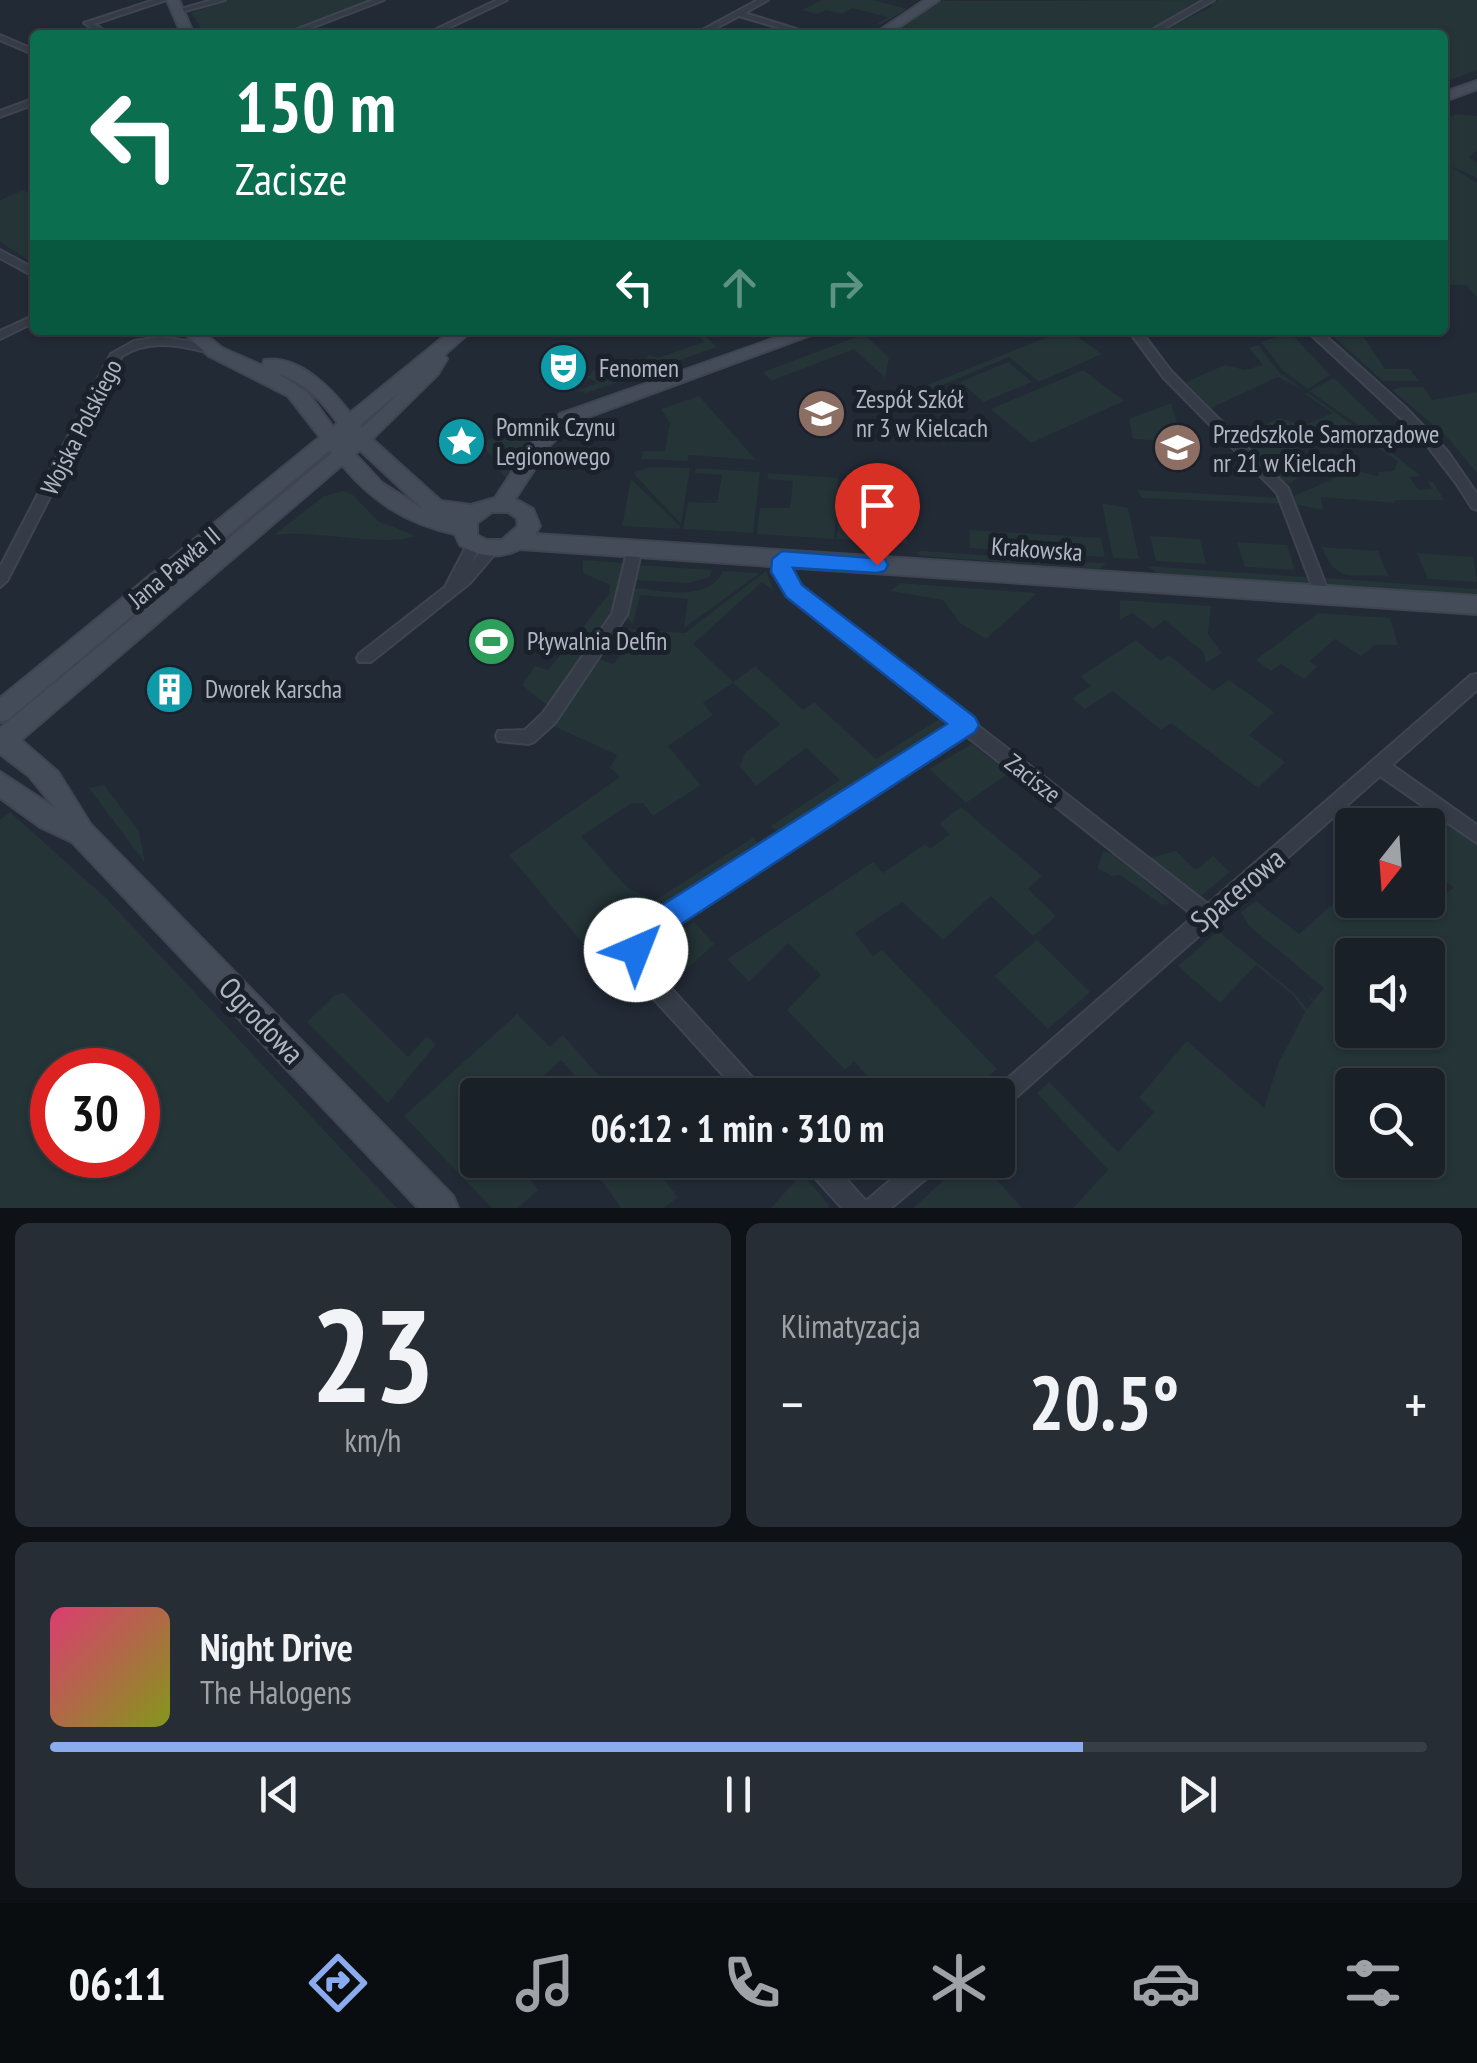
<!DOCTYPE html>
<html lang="pl">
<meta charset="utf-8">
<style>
body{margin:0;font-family:"PT Sans Narrow",sans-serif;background:#272d34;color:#f1f3f6;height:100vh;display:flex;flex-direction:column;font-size:38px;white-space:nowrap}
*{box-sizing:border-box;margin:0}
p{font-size:32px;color:#9fa3a8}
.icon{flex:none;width:55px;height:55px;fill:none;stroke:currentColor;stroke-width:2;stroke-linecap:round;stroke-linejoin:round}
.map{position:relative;height:1208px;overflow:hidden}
.drawer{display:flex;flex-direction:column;gap:15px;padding:15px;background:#0e1216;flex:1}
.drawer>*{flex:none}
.banner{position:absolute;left:30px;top:30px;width:1418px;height:305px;border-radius:10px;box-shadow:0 2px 8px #0004,0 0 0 2px #383e45;background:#0b6e4f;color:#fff;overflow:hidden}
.needle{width:65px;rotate:197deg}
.tools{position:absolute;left:1335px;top:808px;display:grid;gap:20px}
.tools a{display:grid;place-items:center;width:110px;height:110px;border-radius:10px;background:#1a2028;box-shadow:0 2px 8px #0004,0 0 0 2px #383e45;font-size:50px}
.speed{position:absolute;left:30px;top:1048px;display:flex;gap:20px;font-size:50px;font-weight:700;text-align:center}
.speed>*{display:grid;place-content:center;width:130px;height:130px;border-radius:50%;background:#1a2028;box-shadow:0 2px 8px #0004,0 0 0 2px #383e45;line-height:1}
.speed .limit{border:15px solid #d22;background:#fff;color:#111}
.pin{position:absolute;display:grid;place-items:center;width:85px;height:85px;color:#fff;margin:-102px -42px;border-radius:50% 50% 50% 0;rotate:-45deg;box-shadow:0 0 10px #0007}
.pin .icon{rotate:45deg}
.me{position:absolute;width:110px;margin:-55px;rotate:44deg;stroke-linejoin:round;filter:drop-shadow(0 0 8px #0008)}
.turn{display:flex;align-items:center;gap:35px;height:210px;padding:0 40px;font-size:45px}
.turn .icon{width:130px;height:130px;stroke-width:2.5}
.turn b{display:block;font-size:70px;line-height:85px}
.lanes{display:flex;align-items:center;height:95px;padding:0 40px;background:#0003;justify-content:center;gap:50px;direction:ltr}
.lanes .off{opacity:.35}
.big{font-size:75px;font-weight:700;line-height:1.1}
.drawer .widget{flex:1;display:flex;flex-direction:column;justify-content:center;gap:15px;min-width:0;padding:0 35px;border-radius:15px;background:#272d34}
.drawer .dial{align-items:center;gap:0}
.dial b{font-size:130px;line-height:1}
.song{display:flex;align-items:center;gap:30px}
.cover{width:120px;height:120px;border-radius:15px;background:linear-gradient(135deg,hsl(340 70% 55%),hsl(70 70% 35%))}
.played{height:10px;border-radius:5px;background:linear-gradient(90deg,#8aabee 75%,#383e45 75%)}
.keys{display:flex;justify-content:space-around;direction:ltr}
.heat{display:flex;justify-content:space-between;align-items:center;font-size:55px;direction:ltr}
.drawer .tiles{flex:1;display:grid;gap:15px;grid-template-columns:1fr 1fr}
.widget:last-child{grid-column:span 2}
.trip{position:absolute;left:460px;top:1078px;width:555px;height:100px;border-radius:10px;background:#1a2028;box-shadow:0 2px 8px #0004,0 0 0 2px #383e45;font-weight:700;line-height:100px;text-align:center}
.dock{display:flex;height:160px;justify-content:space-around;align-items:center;background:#0a0d10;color:#9fa3a8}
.dock .icon{width:70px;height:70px}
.dock .current{color:#8aabee}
.dock b{font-size:45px;color:#f1f3f6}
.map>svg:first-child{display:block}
.green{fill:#243437;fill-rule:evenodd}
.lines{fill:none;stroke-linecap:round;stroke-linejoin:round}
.street-casing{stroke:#3f4550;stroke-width:4}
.secondary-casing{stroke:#3f4550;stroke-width:4}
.street{fill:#363c47;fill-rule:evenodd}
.secondary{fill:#444b59;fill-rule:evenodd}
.route{fill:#1a73e8;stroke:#114b97;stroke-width:2.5}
.labels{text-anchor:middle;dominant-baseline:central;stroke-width:10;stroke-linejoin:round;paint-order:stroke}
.poi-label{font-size:25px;fill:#b0b6c3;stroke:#1b212b;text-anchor:start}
.street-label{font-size:25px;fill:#b0b6c3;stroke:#1b212b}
.near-street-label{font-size:30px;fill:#b0b6c3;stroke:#1b212b}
</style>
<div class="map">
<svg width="1477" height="1208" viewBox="0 0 1477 1208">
<rect width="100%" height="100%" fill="#222a36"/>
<path class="green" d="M229 0H374L279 35H200V26L191 13Z
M822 0H873L907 9 880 25 877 24 887 17 852 8 842 14 826 10 817 14 802 10Z
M943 0 945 1 1206 0 1151 30 1121 35 891 34Z
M1218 0H1477V70L1443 83 1442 35H1154L1213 6 1211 4Z
M1456 114 1477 116V150L1469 158 1477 162V178L1450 166 1477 183V298L1466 285H1443V276L1450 275 1443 265 1446 264 1442 259V131L1448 130 1443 127V120Z
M23 190 35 196V264L0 242V200Z
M694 330H699L717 347 586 393 575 391 598 383 587 377 594 370 605 378 623 362 642 364 649 355 658 358 704 342Z
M1065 330H1074L1071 332 1102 354 1039 382 1009 357 921 394 915 390Z
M1326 330H1359L1385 369H1410L1419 381H1383Z
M1290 332 1330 375 1308 389 1283 371 1261 342Z
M864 334 889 358 885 378 854 349 771 381 763 372Z
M1258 345 1279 372 1302 389 1278 377 1211 408 1186 382 1225 365 1245 370 1263 365 1249 348Z
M1008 362 1032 382 984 402 960 382Z
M1083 370 1124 401 1031 443 991 409Z
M1334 378 1389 431 1377 438 1309 391Z
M1400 387H1423L1432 400 1477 392V473L1446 436 1392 390Z
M1308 393 1371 438 1367 441 1342 425 1277 458 1301 476 1290 483 1280 481 1236 439 1279 418 1304 425 1333 413 1305 394Z
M699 396 756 460 689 455 687 461 641 459 643 451H665L670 423 661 409Z
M1171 403 1183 442 1133 439 1129 419Z
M527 426H536L537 431 506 479 482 442Z
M1378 442 1421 476 1409 477 1419 490 1432 489 1428 482H1433L1444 500H1394L1395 503 1321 497 1323 510 1295 504 1294 496 1353 470 1378 476 1379 472 1394 471 1398 461 1373 445Z
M651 467 690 468 681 524 633 473Z
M696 468 760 472 753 533 683 529 688 502 717 503 722 475 694 473Z
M768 473 839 478 834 539 757 534 760 508H790L793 481 767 479Z
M843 478 902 482 904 536 909 544 837 539 840 512 867 513V485L843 483Z
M631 479 680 526V529L622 526Z
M1137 490 1280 498 1281 504 1142 498Z
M343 491 353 495 378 521 416 536C382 548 315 529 274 535L324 496Z
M1102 503 1128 508 1139 559 1113 558Z
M969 530 1101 538 1105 557 970 548Z
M1150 536 1200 539 1206 564 1156 561Z
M1237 542 1287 545 1295 570 1245 567Z
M1322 547 1378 551 1388 576C1352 574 1336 584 1322 547Z
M921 551 1101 563H1106L1100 569 920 556 917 552Z
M1417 553 1473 557 1477 582 1428 579Z
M583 560 623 563 614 609 548 706 522 685 535 666 548 670 610 593V585L583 573Z
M638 565 712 570 710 577 689 583 634 580Z
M1147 566 1305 577 1309 579 1307 584 1158 574Z
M723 571 760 573 684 628 688 599 640 595 633 624 626 618 634 588C663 590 708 603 723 571Z
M766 571 774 591 762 582 693 644 733 682 755 666 803 710 814 702 876 759 941 718 943 725 777 832 771 826 840 780 806 748 756 786 740 766 745 753 780 724 733 683 703 703 713 715 668 746 701 785 653 816 643 803H632L581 836 627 887 654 901 754 837 757 843 626 927 625 923 589 951 509 855 620 777 610 768 617 755 549 724 596 658 614 664 632 637 616 628 685 633Z
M1326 578 1477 589V596L1329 586Z
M900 583 1035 593V595L986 639 960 623 943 600 890 591Z
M1120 600 1211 606 1208 634 1222 653 1206 663 1204 653 1165 620 1153 629 1132 613 1120 620Z
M1318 613 1390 618 1398 645H1374L1361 656 1335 639 1310 661 1317 667 1304 679 1281 664 1271 671 1256 660Z
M1136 640 1161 661 1169 655 1213 691 1229 680 1274 712 1249 735 1285 762 1258 788 1171 723 1161 730 1113 691 1085 709 1072 698 1091 686 1081 676Z
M972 744 1009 773 966 803 929 769Z
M104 785 139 831 145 863 89 788Z
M961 807 1042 876 1028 889 1056 916 1033 936 991 896 943 940 902 902 855 933 873 956 882 950 997 1069 968 1095H884L854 1061 845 1070 787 1010 821 975 788 943 749 982 727 959 873 862 883 873 925 844 930 849 950 834 939 824Z
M10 812 106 898 397 1208H0V820ZM52 1070H138V1155H52Z
M1438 816 1477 845V1208H1073L1108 1170 1037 1093 1049 1082 1118 1152 1154 1112 1139 1097 1187 1041 1264 1108 1278 1064 1305 1012 1293 995 1256 965 1220 1003 1178 966 1218 931 1294 993 1307 1009 1313 1002 1307 994 1314 1000 1324 988 1249 926 1241 912 1256 901 1299 934 1352 887V900H1409L1421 909 1454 888 1428 866V827ZM1352 955H1428V1030H1352ZM1352 1085H1428V1160H1352Z
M1176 851 1196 870 1213 856 1230 872 1200 897 1149 858Z
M1103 852 1116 854 1170 903 1162 905 1120 875 1112 876 1097 868Z
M694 922 714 944 675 980 653 957 658 946Z
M1037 940 1090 992 1048 1029 994 976Z
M344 993 408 1057 427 1036 436 1044 388 1103 307 1022 335 995Z
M517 1014 550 1047 563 1035 616 1095H592L561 1060 523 1095H478V1160H515L538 1190 518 1208H492L404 1116Z
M599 1160H647L678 1197 664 1208H621L592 1167Z
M966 1160H979L1022 1208H913Z
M799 1170 829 1205V1208H771L795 1181Z"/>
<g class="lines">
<defs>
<path id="street" d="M154 0H166L94 24 111 35H101L84 23Z
M212 0H225L178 13 174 11Z
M373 0H384L293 35H282Z
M497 0H507L434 35H424Z
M758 0H768L745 13 815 35H803L739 16 703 35H693Z
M1204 0H1214L1153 35H1143Z
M0 35 35 50V55L0 40Z
M35 98V104L0 117V111Z
M0 250 35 269V277L0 258Z
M35 315V322L0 339V331Z
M1128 330H1140L1171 371 1288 488 1330 596 1328 600 1323 602 1316 596 1277 493 1163 377Z
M1306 330H1319L1406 408 1448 452 1477 494V510L1472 508 1456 483 1419 435Z
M160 337 195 342 213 348 207 352C177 345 149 339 122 356L7 581 0 587V567L111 354 134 341Z
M474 540 481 545 471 563 487 545 492 544 499 549 470 583 371 662H359L357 658 359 654 445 587 469 541Z
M635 543 642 548 627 615 555 723 534 742 528 744 498 741 496 736 498 731 525 730 543 713 612 614 628 548Z
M783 554 790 559 789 575 794 583 1208 904 1471 675 1477 674V690L1392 765 1477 825V843L1380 776 1005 1107 998 1111V1095H990L991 1093 1194 916 965 735 648 944 646 950 649 964 762 1088 766 1095H741L633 976 626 950 633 931 953 725 784 591 775 575 776 559Z
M803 1160H829L866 1201 914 1160H942L939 1168 891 1208H842L806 1168Z"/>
<path id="secondary" d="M167 0H179L194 35H182Z
M925 0H939L887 35H873Z
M1477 81V89L1442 102V93Z
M181 330H200L222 348 263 366 264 360C299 355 331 388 350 413L452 330H472L444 355 447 359 438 374 372 439 441 501 471 505 495 498 537 434 560 414 798 330H824L574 422 551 444 515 499 533 509 540 526 535 534 1477 596V614L520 549C499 559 481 558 460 545L455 534C407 524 373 502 342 465L21 740 58 772 91 825 453 1196 458 1208H418L72 842 40 827 0 798V772L55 808 29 776 0 754V728L332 453 330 450 9 719 0 722V698L320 437 288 396 209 356ZM279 374C307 384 321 400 338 423L333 427 308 393ZM401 391 362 428 360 425ZM360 450 423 509 382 483 355 454ZM492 512H508L517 518 518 526 502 540H486L477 535V523Z"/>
</defs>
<use href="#street" class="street-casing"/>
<use href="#secondary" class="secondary-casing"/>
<use href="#street" class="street"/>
<use href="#secondary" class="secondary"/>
</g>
<path class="route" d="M782 551 885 559 888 565 885 571 877 573 793 568 802 585 975 717 979 725 975 732 657 940 646 961 636 965 626 961 621 950 637 921 947 724 786 597 771 572 772 559Z"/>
<defs>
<symbol id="theatre-disc" viewBox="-11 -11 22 22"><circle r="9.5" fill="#0f9aa8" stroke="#1b212b"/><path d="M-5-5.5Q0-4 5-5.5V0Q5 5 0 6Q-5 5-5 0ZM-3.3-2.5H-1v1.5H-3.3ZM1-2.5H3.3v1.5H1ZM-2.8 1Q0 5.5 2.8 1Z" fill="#fff"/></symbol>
<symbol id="school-disc" viewBox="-11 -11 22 22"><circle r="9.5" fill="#8d6e63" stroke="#1b212b"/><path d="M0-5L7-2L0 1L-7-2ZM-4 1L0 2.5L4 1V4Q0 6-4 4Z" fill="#fff"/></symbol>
<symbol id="sight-disc" viewBox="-11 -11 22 22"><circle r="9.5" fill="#0f9aa8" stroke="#1b212b"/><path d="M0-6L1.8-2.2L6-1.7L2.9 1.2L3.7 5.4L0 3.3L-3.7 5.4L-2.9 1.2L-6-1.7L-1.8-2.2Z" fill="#fff"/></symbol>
<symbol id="stadium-disc" viewBox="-11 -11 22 22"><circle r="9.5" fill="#2e9e5b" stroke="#1b212b"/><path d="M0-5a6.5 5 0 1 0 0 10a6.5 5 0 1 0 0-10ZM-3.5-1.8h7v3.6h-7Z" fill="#fff"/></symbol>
<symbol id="building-disc" viewBox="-11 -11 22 22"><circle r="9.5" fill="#0f9aa8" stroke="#1b212b"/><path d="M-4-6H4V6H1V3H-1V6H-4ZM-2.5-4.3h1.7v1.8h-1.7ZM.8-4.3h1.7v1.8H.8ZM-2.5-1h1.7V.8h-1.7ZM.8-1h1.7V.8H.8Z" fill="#fff"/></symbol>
</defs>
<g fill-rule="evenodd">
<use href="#theatre-disc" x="536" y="340" width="55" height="55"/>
<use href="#school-disc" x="794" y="386" width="55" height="55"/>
<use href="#sight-disc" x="434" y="414" width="55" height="55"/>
<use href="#school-disc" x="1150" y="420" width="55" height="55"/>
<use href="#stadium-disc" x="464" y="614" width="55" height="55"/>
<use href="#building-disc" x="142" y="662" width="55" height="55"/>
</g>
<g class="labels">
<g class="poi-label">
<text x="599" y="368">Fenomen</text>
<text x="856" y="399">Zespół Szkół<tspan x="856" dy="29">nr 3 w Kielcach</tspan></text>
<text x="496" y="427">Pomnik Czynu<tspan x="496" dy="29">Legionowego</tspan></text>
<text x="1213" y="434">Przedszkole Samorządowe<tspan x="1213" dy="29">nr 21 w Kielcach</tspan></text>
<text x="527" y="641">Pływalnia Delfin</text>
<text x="205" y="689">Dworek Karscha</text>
</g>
<g class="street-label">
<text transform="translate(81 427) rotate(-63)">Wojska Polskiego</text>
<text transform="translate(1037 549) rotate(4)">Krakowska</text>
<text transform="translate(174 567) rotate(-40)">Jana Pawła II</text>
<text transform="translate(1033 778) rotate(38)">Zacisze</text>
</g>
<g class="near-street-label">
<text transform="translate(1237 889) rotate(-40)">Spacerowa</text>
<text transform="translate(262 1020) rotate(46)">Ogrodowa</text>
</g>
</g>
</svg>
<div class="tools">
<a><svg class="needle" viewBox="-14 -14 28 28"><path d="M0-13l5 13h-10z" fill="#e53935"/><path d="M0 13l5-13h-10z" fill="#9fa3a8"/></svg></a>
<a><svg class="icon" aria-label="sound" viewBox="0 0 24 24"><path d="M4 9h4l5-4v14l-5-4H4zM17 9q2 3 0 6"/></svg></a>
<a><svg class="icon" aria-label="search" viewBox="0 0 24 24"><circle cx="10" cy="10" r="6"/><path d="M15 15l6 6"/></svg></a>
</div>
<div class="speed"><div class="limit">30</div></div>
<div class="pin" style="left:877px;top:565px;background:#d93025"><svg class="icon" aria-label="arrive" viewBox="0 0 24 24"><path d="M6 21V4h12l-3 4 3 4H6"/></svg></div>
<svg class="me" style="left:636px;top:950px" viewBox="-20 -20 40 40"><circle r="19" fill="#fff"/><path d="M0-13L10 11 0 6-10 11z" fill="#1a73e8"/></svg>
<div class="trip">06:12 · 1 min · 310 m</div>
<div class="banner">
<div class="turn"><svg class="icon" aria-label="left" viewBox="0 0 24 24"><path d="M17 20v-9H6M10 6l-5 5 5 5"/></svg><div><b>150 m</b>Zacisze</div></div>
<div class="lanes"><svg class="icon" aria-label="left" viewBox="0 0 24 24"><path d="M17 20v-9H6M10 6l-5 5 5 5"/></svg><svg class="icon off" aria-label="ahead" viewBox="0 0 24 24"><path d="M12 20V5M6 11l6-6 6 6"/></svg><svg class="icon off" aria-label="right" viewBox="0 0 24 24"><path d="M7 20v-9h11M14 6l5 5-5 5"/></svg></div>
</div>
</div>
<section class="drawer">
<div class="tiles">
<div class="widget dial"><b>23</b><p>km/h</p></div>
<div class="widget"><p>Klimatyzacja</p>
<div class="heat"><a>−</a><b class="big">20.5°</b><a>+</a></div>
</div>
<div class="widget">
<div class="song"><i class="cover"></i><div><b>Night Drive</b><p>The Halogens</p></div></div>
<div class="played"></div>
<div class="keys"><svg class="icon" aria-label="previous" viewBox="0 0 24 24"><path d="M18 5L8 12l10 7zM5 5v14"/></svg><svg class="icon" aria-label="pause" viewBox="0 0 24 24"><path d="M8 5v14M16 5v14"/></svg><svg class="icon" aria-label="next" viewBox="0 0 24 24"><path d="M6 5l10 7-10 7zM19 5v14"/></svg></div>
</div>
</div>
</section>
<nav class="dock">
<b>06:11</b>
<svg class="icon current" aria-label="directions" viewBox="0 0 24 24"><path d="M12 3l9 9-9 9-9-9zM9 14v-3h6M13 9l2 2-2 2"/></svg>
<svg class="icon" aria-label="music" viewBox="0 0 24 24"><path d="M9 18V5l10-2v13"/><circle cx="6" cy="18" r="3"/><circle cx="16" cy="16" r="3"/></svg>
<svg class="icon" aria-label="phone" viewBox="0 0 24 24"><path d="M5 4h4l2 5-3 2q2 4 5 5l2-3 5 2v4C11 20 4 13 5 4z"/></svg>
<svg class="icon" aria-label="climate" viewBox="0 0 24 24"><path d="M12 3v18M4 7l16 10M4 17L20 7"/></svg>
<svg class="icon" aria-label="car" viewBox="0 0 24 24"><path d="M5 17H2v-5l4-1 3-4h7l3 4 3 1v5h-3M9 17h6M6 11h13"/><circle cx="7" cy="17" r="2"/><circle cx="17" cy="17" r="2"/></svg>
<svg class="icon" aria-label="filters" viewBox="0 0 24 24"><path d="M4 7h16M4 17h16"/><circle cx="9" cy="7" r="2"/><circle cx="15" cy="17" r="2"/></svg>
</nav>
